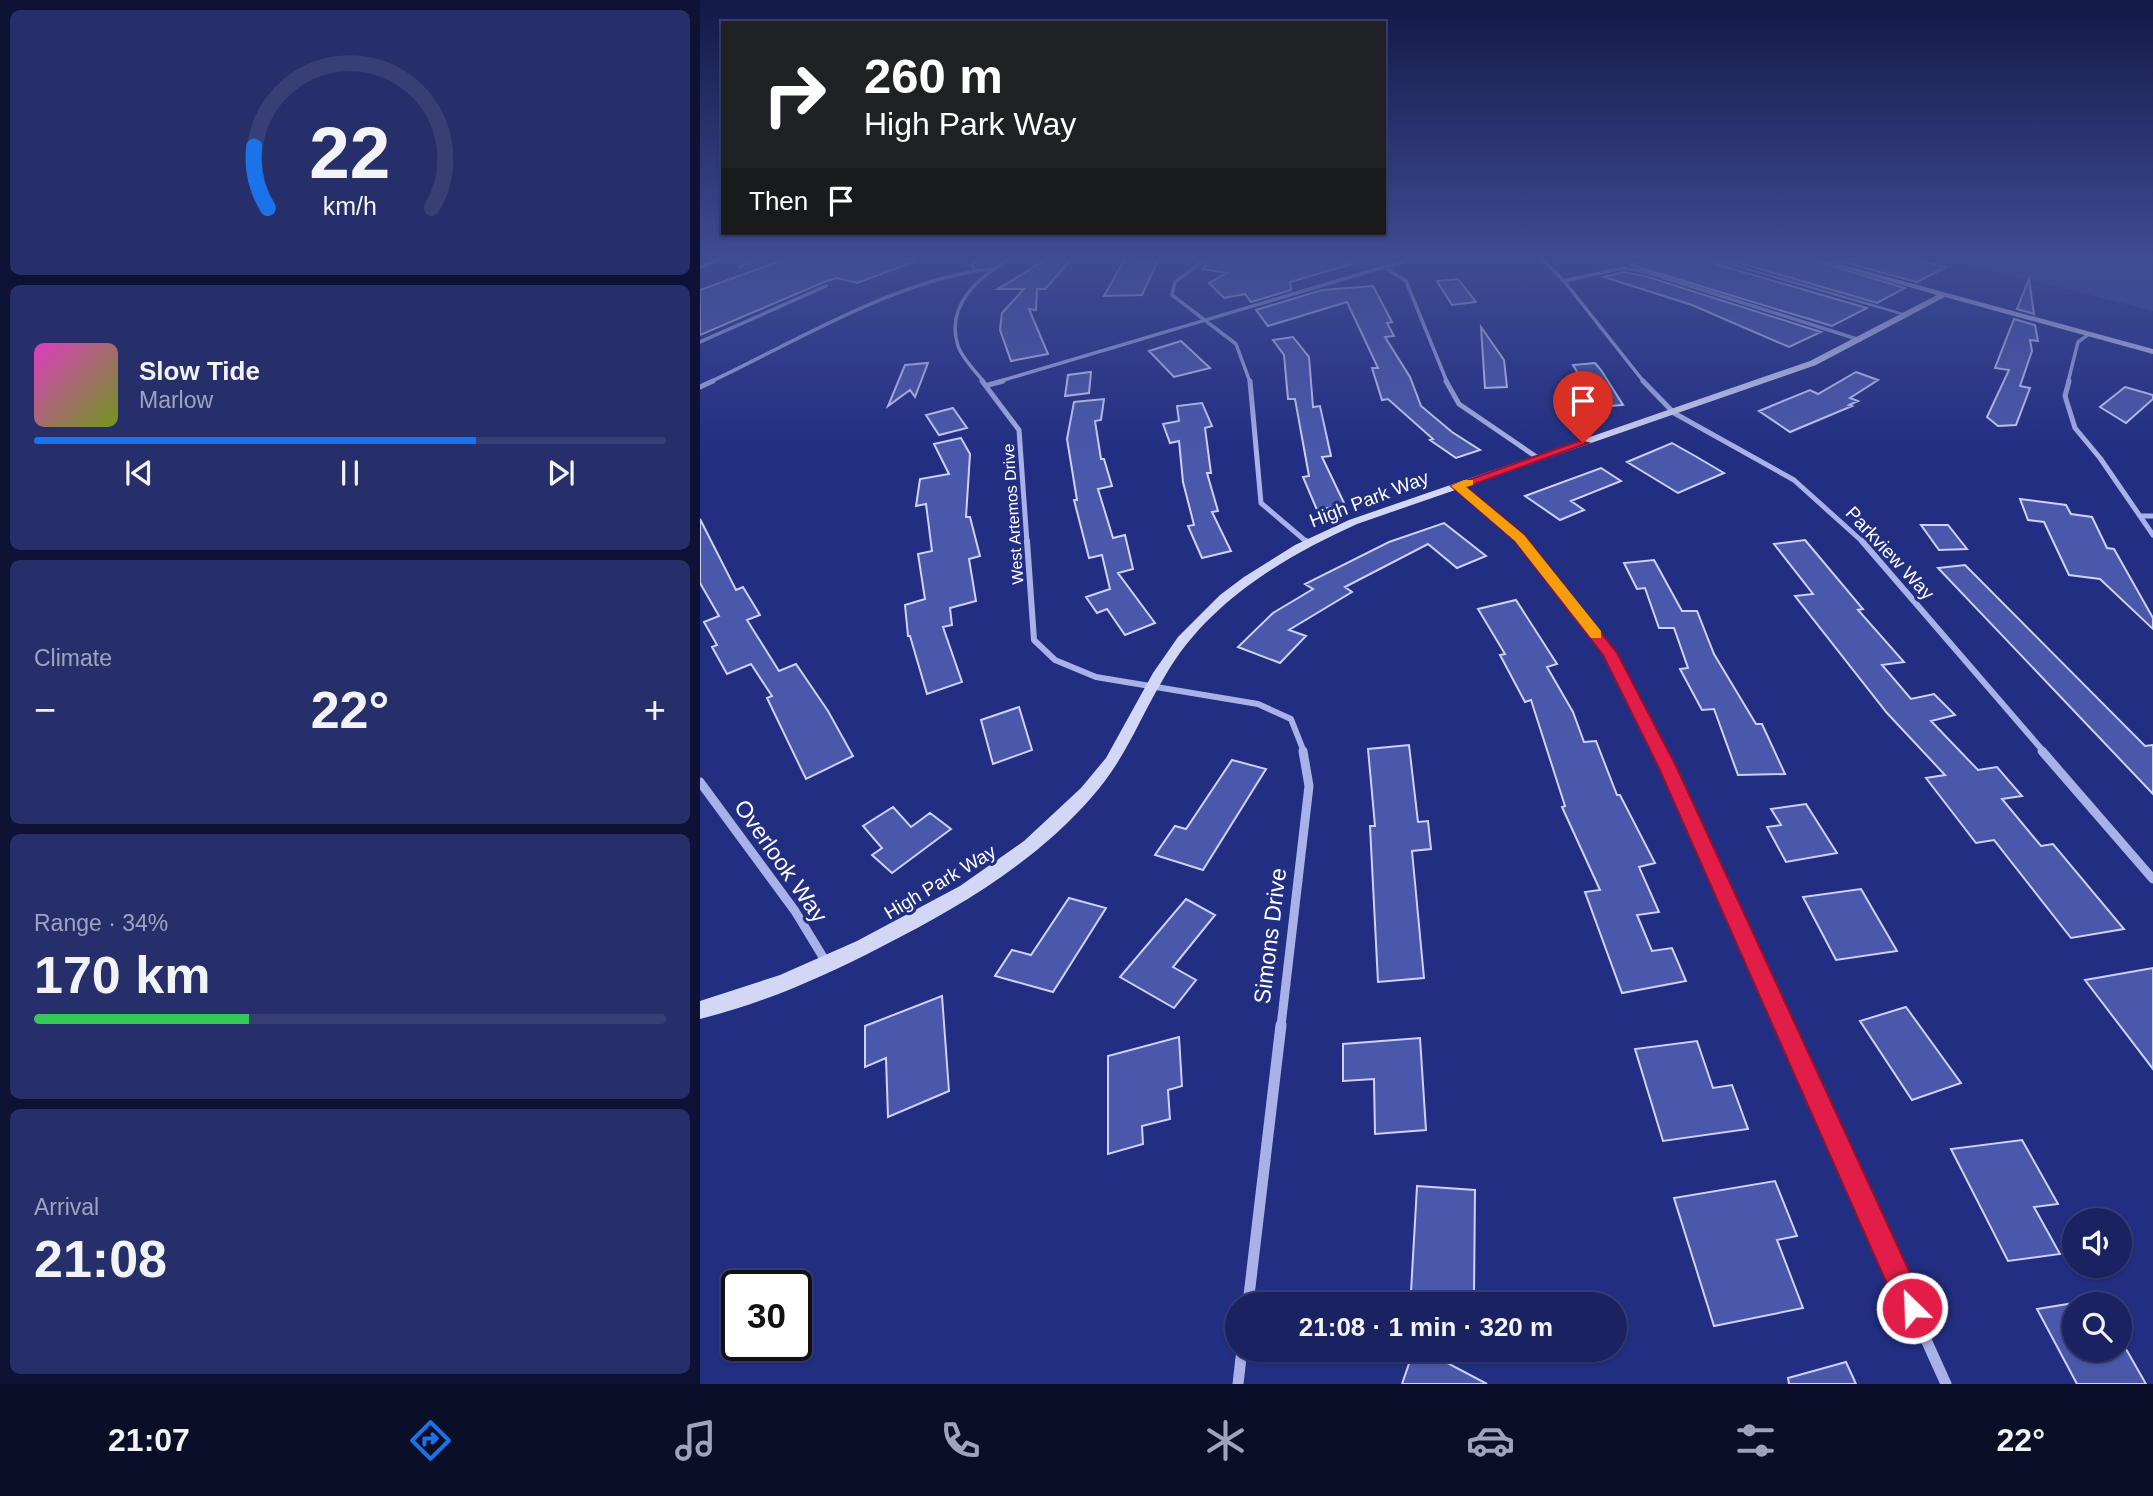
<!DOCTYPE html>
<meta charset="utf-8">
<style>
body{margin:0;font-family:Arial,sans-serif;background:#272f6b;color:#f1f3f6;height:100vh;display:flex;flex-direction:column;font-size:26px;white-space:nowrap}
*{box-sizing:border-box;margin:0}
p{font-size:23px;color:#9fa4be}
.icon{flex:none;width:38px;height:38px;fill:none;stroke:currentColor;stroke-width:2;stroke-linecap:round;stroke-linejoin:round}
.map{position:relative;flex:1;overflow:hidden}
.drawer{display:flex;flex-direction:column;gap:10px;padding:10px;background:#0e1336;width:700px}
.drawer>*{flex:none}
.hud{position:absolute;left:21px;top:21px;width:665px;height:214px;border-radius:0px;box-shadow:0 2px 5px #0004,0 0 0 2px #383f77;background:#202124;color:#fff;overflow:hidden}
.buttons{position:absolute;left:1362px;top:1208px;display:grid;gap:14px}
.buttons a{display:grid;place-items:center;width:70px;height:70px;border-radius:50%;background:#1a2262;box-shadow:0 2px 5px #0004,0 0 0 2px #383f77;font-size:35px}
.speed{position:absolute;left:21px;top:1270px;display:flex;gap:14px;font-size:35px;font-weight:700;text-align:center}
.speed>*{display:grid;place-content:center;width:91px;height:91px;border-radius:50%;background:#1a2262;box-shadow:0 2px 5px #0004,0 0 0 2px #383f77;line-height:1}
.speed .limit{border:4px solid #111;border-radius:10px;background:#fff;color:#111}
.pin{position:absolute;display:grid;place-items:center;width:60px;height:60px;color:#fff;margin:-72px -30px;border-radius:50% 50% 50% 0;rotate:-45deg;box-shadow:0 0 7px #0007}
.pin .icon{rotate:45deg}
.me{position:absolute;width:77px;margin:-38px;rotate:336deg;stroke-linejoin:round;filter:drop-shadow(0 0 5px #0008)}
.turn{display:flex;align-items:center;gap:24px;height:147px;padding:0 28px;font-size:32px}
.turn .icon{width:91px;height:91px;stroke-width:2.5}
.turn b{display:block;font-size:49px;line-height:60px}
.then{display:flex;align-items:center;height:66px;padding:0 28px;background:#0003;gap:14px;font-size:26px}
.big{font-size:52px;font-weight:700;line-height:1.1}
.drawer .card{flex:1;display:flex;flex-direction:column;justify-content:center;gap:10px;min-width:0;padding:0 24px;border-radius:10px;background:#272f6b}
.drawer .dial{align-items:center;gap:0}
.dial svg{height:182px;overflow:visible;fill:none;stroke:#383f77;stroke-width:7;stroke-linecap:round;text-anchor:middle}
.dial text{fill:#f1f3f6;stroke:none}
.song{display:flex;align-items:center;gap:21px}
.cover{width:84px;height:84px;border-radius:10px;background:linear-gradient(135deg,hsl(310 70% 55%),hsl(80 70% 35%))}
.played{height:7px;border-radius:4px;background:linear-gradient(90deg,#1a73e8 70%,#383f77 70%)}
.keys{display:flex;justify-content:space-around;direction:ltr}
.heat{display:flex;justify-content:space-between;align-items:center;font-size:38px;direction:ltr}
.charge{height:10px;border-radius:5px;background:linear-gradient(90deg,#34c759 34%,#383f77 0)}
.trip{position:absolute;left:525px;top:1292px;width:402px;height:70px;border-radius:35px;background:#1a2262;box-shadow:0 2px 5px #0004,0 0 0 2px #383f77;font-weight:700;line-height:70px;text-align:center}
.dock{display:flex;height:112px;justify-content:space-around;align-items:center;background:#0a0e27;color:#9fa4be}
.dock .icon{width:49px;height:49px}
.dock .current{color:#1a73e8}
.dock b{font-size:32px;color:#f1f3f6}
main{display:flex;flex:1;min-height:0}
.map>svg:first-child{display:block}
.green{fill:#3947a1}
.building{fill:#4a58ab;stroke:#ccd2f6;stroke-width:2}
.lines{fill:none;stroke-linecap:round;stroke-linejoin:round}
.lane{stroke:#a9b2e8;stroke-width:2.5}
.street-far4{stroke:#a9b2e8;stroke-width:3.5}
.street-far3{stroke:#a9b2e8;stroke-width:5}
.street-far2{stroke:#a9b2e8;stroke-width:6}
.street-far1{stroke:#a9b2e8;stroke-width:9}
.street{stroke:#a9b2e8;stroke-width:11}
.secondary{fill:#d3d7f6;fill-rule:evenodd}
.route{fill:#e11d48;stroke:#92132f;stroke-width:2}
.slow{fill:#f59e0b}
.labels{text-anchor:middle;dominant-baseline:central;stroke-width:6;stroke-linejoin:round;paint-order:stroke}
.far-street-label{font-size:16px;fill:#fff;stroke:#222e82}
.street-label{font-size:19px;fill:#fff;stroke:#222e82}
.near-street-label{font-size:23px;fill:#fff;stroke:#222e82}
</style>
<main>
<section class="drawer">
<div class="card dial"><svg viewBox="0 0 100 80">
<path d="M14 69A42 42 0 1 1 86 69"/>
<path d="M14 69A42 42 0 0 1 8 42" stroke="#1a73e8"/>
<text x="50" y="56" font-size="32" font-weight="700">22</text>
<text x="50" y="72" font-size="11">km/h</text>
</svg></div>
<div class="card">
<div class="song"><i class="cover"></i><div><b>Slow Tide</b><p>Marlow</p></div></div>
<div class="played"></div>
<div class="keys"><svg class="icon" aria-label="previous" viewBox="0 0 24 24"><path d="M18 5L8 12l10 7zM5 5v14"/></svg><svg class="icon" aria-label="pause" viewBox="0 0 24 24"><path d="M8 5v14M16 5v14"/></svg><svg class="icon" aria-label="next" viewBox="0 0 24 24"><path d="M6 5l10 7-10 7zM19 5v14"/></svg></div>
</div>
<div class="card"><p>Climate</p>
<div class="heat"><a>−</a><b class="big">22°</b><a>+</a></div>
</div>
<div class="card"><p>Range · 34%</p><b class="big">170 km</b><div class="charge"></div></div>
<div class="card"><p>Arrival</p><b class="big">21:08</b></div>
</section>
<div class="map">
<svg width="1453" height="1384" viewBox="0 0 1453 1384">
<rect width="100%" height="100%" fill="#222e82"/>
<path class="green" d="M1248 259H1453V311Z"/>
<path class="building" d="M86 259H215L216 261 157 283 137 278 124 282 0 335V290Z
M347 259H372L345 289H337L336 310 329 309 348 354 311 361 300 330 302 313 324 289H298Z
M425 259 457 262 442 295 404 296Z
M510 259H652V264L590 282 591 290 551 302 545 294 524 298 509 283 527 273 503 269Z
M947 259H1009L1012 263 1167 308 1132 326 931 265Z
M1026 259H1109L1205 288 1177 303Z
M1131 259H1216L1246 267 1217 282Z
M923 272 945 276 1121 332 1089 347 992 305 904 277Z
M758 279 776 302 752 305 737 281Z
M1329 279 1334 314 1317 309Z
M673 286 692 322 687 323 694 336 685 337 710 377 721 406 752 432 780 450 756 458 730 440 733 439 688 399 682 400 672 368H678L647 302 568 326 556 310 622 290Z
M1314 319 1335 325 1338 341 1330 340 1332 351 1320 386 1330 388 1316 425 1298 426 1287 417 1309 370 1295 368Z
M781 327 804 360 807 387 785 388Z
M593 337 609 357 613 407 620 406 631 456 622 457 645 505 617 510 603 477 609 476 595 399H588L584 355 573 340Z
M481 341 510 368 474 377 449 351Z
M228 363 215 397 210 390 188 406 205 365Z
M895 363 901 370 923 405 898 407 873 365Z
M391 372 389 393 365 396 368 375Z
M1156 372 1178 380 1150 398 1158 401 1149 405 1152 406 1090 432 1059 411 1110 390 1118 394Z
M1425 387 1453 395V399L1426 423 1400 407Z
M404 399 401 420 395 421 401 459H404L412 486 398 489 413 538 425 535 433 569 418 573 455 623 425 635 407 609 397 613 386 597 410 589 402 555 389 558 374 500H377L367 439 374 402Z
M502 403 512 426 505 428 511 473H507L518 511 512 512 531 551 502 558 488 526 494 525 483 482 479 441 470 443 463 424 479 421 477 406Z
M253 408 267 428 239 435 226 415Z
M261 438 270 454 266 517H270L280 556 269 559 276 601 250 608 252 625 243 627 262 682 227 694 210 636H208L205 605 225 599 218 554 232 551 226 504 216 506 220 479 249 474 234 444Z
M972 443 995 456 1024 473 978 493 927 462Z
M901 468 921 481 871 501 884 510 860 520 825 496Z
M1320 499 1366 505 1371 514 1392 517 1407 548 1414 549 1453 618V629L1400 579 1369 575 1344 522 1328 520Z
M0 519 36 590 43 587 60 615 47 620 79 671 96 664 128 711 153 756 106 779 67 698 72 696 51 664 27 674 12 647 17 645 4 622 19 616 0 583Z
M744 523 786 556 757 568 728 544 645 587 652 592 589 630 606 636 580 663 538 647 573 613 613 589 605 584 689 542Z
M1221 525H1248L1267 549 1239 550Z
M1105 540 1163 609 1158 610 1204 662 1182 665 1211 699 1234 694 1255 715 1231 721 1278 770 1297 767 1322 796 1302 799 1341 846 1353 844 1424 929 1371 938 1294 840 1276 843 1226 778 1245 775 1187 713 1095 596 1113 594 1074 544Z
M954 560 982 611H997L1014 654 1056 724H1062L1085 774 1038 775 1014 709 1002 710 980 669 988 668 974 628H959L945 588 937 589 924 563Z
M1265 565 1445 746 1453 745V794L1238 568Z
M816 600 857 664 847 667 873 712 884 742 896 741 917 795H920L955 863 939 867 959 912 937 915 952 951 972 948 986 981 922 993 885 892 900 890 862 807 865 806 831 700 825 702 800 655 805 654 778 609Z
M319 707 332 750 293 764 281 720Z
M709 745 718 822 728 821 731 849 712 851 724 978 678 982 670 826H675L668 749Z
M532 760 566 769 503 870 455 855 475 826 486 829Z
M1106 804 1137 853 1086 862 1067 827 1081 825 1071 809Z
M193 807 211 827 230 813 251 829 192 873 172 855 182 848 163 826Z
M1161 889 1197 951 1136 960 1103 897Z
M369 898 406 908 353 992 295 976 312 950 331 955Z
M486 899 515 915 473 967 496 980 474 1008 420 977Z
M1453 968V1069L1385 980Z
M242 996 249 1091 188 1117 186 1058 165 1067V1026Z
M1206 1007 1261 1083 1212 1100 1160 1021Z
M479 1037 482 1086 468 1090 470 1119 442 1126 443 1144 408 1154V1056Z
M720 1038 726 1130 675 1134 674 1079 643 1081V1044Z
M997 1041 1013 1088 1032 1085 1048 1129 963 1141 935 1049Z
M1322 1140 1358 1204 1334 1207 1360 1254 1308 1261 1251 1149Z
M1075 1181 1097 1236 1077 1240 1103 1308 1014 1326 974 1198Z
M717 1186 775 1190 774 1296 711 1292Z
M1374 1303V1349H1426L1446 1384H1377L1337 1309Z
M714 1349H721L787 1384H702Z
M1146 1362 1156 1384H1089L1088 1378Z"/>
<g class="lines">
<path class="lane" d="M1013 259 1206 315
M39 267 55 261 40 259"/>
<path class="street-far4" d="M506 259 475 282 472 295 536 344 550 382
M842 259 864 281 944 382
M684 267 706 281 747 382
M274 271 272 263 281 259
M864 281 923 268 946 272 1160 340
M0 342 126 286
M10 382C97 341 195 280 291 269
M284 382C276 372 262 358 258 346 245 306 278 277 310 259
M297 382 711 259
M1368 382 1378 342 1389 334"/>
<path class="street-far3" d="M282 381 319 430 327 543
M550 381 561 503 608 543
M746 381 759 404 838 458
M943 381 974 413 1094 480 1164 543
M1369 381 1365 396 1375 428 1400 458 1453 535
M288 385 303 381
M0 387 13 381
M757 486 824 543
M1440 516H1453"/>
<path class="street-far2" d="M327 541 334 640 355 660 396 677 558 704 591 719 604 752
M606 541 608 543
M822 541 910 653 960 752
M1162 541 1344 752"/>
<path class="street-far1" d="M959 751 1085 1026
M1342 751 1453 879
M0 782 95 911 126 962
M581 1026 609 786 603 751"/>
<path class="street" d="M1084 1025 1246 1384
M548 1304 581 1025
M538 1384 542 1349"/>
<path class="secondary" d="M15 259H24L0 269V265Z
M1112 259H1122L1453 349V354L1245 297 1116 365 657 524C582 558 507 603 465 676 439 719 426 759 391 798 334 863 258 908 181 947 123 977 64 1003 0 1019V1001L80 975 157 941 260 886 324 841 381 788 406 758 453 673 478 637 520 595 544 577 595 545 649 520 1110 361 1237 295Z"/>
</g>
<linearGradient id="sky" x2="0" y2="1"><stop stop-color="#131948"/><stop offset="0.57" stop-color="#3e4c92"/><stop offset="1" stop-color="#3e4c92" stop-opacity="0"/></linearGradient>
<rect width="1453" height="453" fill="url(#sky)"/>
<path class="route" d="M879 441 888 443 766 487 824 535 917 653 976 766 1222 1299 1226 1308 1222 1318 1212 1322 1202 1318 958 766 903 655 815 541 751 486Z"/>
<path class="slow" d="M764 480H773V485L766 487 824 535 901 631V638H891L815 541 751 486Z"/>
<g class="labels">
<g class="far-street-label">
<text transform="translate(313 514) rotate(-94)">West Artemos Drive</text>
</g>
<g class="street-label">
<text transform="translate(669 499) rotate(-21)">High Park Way</text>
<text transform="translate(1190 553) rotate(47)">Parkview Way</text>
<text transform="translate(240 882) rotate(-31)">High Park Way</text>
</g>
<g class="near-street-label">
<text transform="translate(81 861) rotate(55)">Overlook Way</text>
<text transform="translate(570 936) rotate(-83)">Simons Drive</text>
</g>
</g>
</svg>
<div class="buttons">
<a><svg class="icon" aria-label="sound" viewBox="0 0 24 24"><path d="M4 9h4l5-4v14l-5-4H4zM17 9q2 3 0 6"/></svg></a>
<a><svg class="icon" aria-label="search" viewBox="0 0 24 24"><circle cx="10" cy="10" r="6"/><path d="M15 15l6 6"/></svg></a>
</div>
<div class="speed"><div class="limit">30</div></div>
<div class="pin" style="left:883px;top:443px;background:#d93025"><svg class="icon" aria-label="arrive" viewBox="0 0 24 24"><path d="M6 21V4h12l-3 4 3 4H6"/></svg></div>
<svg class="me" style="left:1212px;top:1308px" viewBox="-20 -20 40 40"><circle r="17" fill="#e11d48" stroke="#fff" stroke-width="3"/><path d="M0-11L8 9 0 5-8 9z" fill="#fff"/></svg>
<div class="trip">21:08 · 1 min · 320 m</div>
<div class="hud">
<div class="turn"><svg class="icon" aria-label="right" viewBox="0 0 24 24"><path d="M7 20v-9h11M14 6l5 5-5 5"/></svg><div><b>260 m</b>High Park Way</div></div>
<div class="then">Then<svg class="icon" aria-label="arrive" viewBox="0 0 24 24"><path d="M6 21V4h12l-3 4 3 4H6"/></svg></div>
</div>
</div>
</main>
<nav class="dock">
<b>21:07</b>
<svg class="icon current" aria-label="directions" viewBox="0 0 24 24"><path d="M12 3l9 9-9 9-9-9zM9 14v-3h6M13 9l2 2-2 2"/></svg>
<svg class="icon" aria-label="music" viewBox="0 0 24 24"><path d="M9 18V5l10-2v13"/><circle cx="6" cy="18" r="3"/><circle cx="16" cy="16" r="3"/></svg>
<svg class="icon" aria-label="phone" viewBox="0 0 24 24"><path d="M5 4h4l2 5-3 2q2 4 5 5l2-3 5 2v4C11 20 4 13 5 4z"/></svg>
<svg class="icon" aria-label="climate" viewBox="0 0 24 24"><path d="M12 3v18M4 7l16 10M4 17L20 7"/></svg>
<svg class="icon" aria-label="car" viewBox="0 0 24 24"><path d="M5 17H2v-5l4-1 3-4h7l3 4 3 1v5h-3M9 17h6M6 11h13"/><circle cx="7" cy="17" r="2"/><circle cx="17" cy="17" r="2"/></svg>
<svg class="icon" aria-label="filters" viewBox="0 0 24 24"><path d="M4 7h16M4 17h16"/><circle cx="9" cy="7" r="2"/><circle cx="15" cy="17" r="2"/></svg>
<b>22°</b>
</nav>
